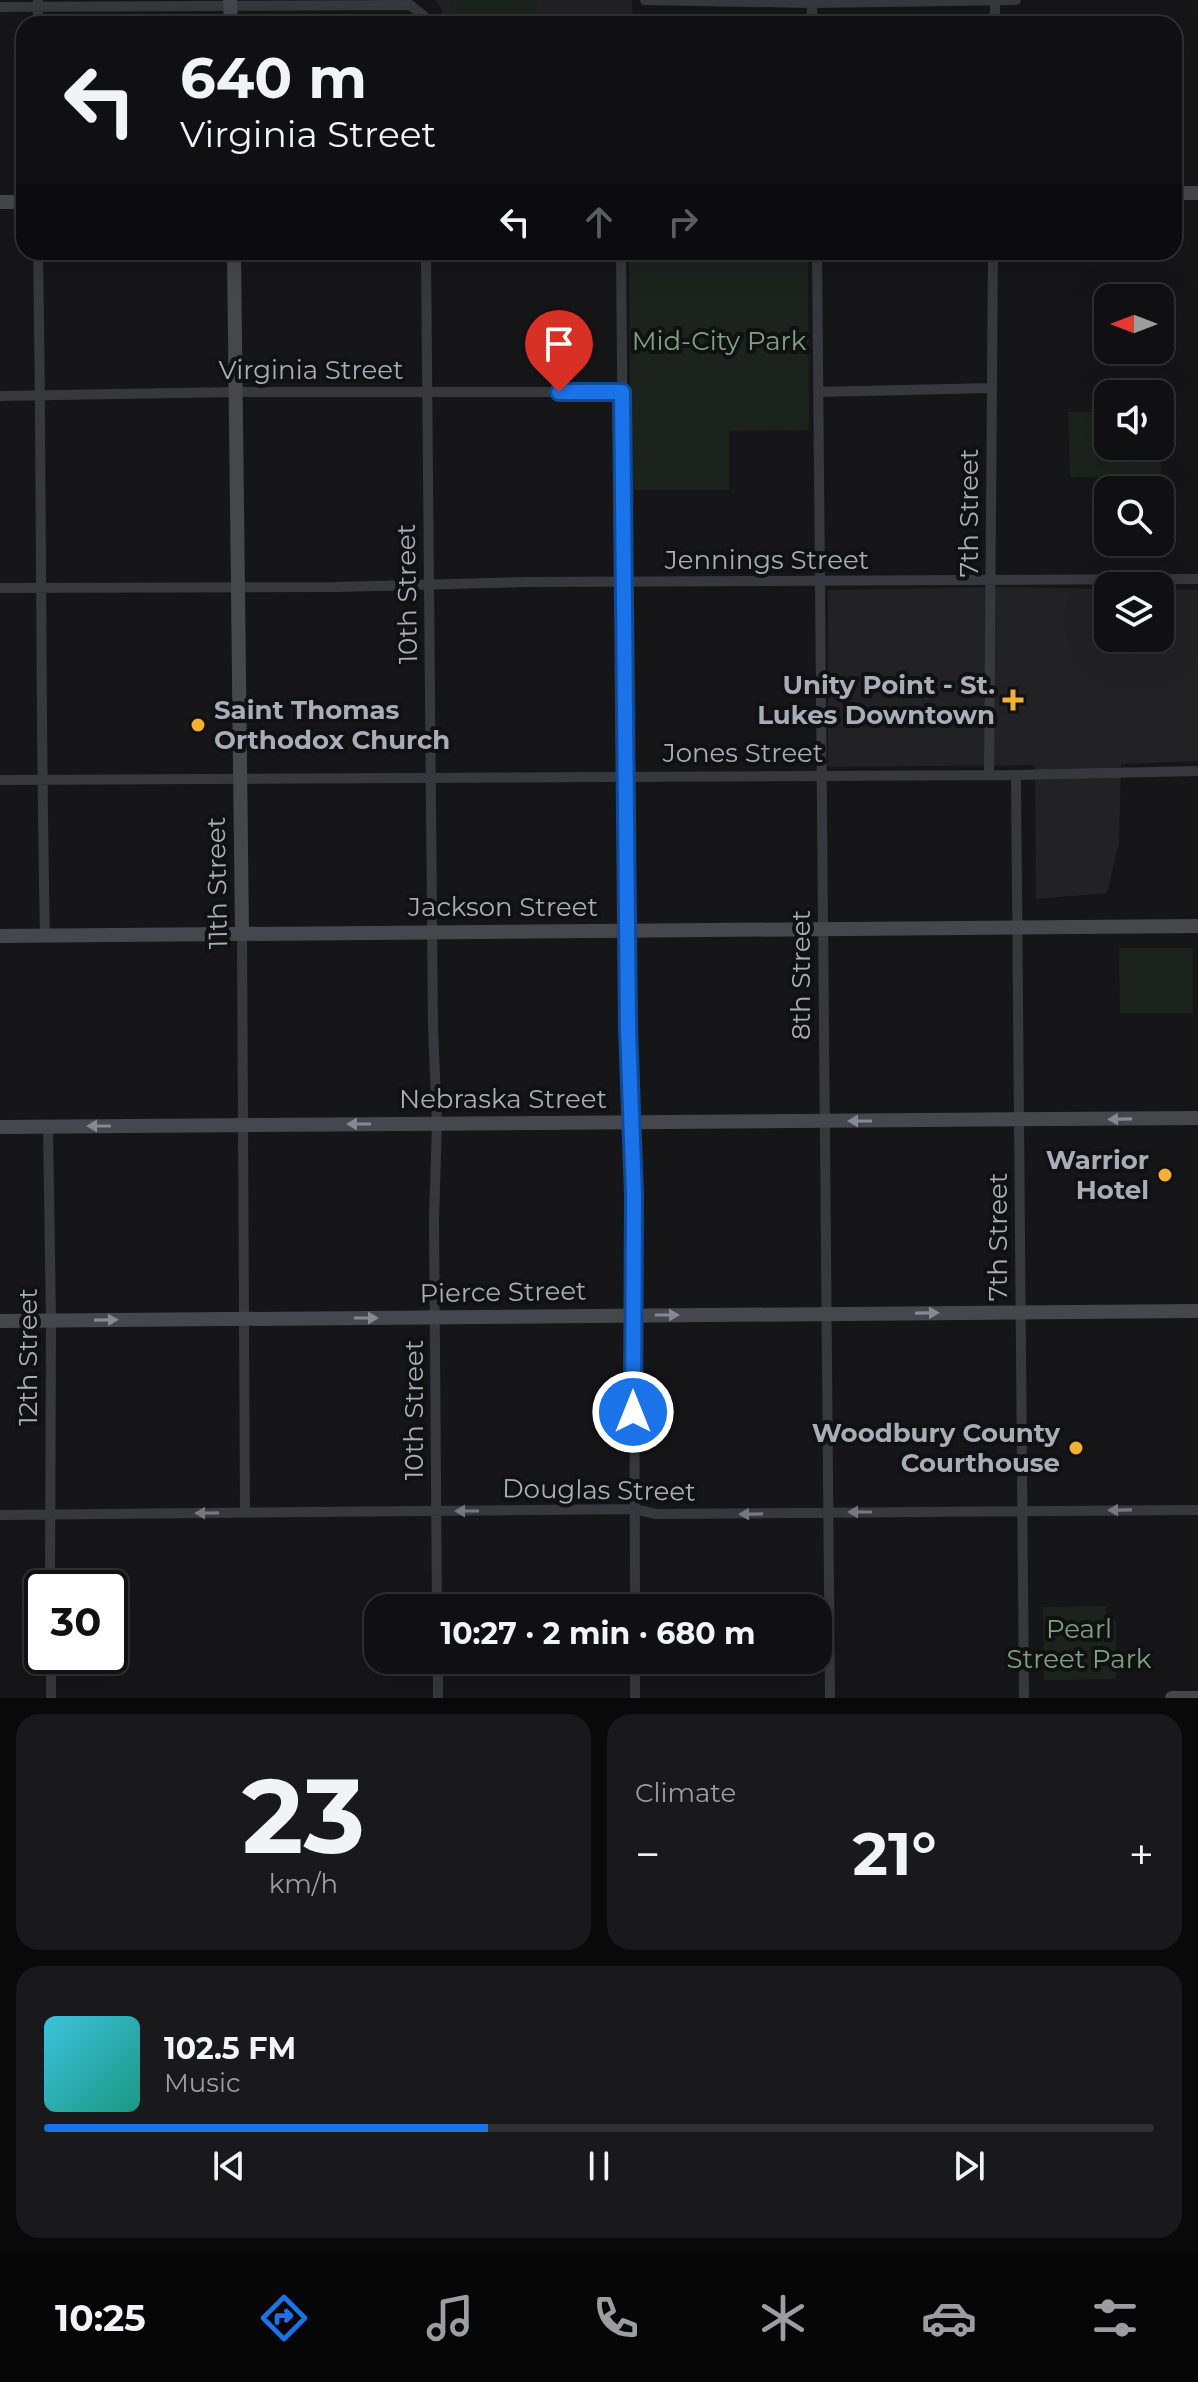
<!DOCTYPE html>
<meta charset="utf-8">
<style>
body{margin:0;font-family:Montserrat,sans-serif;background:#19191b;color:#f1f3f6;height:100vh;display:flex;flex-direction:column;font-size:30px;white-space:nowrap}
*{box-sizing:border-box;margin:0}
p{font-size:26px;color:#9c9d9f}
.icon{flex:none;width:44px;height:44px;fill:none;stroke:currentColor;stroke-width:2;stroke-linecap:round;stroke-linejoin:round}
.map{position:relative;height:1698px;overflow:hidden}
.details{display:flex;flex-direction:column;gap:16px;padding:16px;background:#09090a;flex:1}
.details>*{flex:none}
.hud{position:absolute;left:16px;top:16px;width:1166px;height:244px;border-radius:24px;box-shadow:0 8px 32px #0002,0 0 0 2px #303032;background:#101012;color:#f1f3f6;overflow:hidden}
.needle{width:52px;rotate:270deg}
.tools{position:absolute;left:1094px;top:284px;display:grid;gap:16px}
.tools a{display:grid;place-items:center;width:80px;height:80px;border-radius:16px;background:#101012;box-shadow:0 8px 32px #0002,0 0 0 2px #303032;font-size:40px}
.speed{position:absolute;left:24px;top:1570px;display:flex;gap:16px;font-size:40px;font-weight:700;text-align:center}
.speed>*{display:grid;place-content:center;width:104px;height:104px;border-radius:50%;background:#101012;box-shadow:0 8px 32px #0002,0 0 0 2px #303032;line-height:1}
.speed .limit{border:4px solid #111;border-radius:12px;background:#fff;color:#111}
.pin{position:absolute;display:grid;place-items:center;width:68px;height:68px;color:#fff;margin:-82px -34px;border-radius:50% 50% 50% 0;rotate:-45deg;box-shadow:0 0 8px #0007}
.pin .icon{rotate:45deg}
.me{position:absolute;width:88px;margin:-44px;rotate:0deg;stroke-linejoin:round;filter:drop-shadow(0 0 6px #0008)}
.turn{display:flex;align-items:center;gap:28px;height:168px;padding:0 32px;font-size:36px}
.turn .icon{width:104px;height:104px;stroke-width:2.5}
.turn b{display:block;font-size:56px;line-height:68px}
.lanes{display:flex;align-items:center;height:76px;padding:0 32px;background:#0003;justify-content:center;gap:40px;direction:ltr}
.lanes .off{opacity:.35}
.big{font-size:60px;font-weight:700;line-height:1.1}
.details .card{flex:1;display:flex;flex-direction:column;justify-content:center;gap:12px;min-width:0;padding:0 28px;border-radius:24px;background:#19191b}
.details .dial{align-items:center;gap:0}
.dial b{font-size:104px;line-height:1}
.song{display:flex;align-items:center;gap:24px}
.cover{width:96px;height:96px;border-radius:12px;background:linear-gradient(135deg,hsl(190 70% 55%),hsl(170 70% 35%))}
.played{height:8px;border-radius:4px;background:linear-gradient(90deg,#1a73e8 40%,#303032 40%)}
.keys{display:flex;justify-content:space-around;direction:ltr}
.heat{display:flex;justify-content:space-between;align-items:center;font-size:44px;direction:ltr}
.details .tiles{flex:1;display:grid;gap:16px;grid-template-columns:1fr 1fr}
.card:last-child{grid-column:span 2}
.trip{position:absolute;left:364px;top:1594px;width:468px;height:80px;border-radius:24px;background:#101012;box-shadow:0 8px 32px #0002,0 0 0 2px #303032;font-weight:700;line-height:80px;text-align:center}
.menu{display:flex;height:128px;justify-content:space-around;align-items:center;background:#060607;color:#9c9d9f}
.menu .icon{width:56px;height:56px}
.menu .current{color:#1a73e8}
.menu b{font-size:36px;color:#f1f3f6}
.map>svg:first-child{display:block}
.built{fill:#222225}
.green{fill:#1c231d}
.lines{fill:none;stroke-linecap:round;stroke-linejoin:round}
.street{stroke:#37383d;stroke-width:10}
.secondary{stroke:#45474d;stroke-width:14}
.oneway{fill:#858993}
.oneway2{fill:#757881}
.route-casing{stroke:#114b97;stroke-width:20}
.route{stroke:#1a73e8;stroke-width:14}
.poi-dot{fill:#f2b134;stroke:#111113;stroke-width:3}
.labels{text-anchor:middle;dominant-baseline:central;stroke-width:8;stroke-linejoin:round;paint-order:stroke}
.park-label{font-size:26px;fill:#7fa381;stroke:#111113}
.street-label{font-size:26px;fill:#a8adb8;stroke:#111113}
.poi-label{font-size:26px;font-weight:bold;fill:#a8adb8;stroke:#111113;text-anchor:end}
</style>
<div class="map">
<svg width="1198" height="1698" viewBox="0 0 1198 1698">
<rect width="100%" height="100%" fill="#161618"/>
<path class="built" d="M436 0H632L633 24H442V10Z
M1000 587 1108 589V638H1160V589L1198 590V761L1121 764 1119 842 1107 893 1036 899 1035 765 828 767V590Z"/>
<path class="green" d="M449 0H538V24H459Z
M629 252H808L809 430 729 431V490H631Z
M1068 412H1108V446H1160L1161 478 1070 477Z
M1119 948H1193V1013H1120Z
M1106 1606V1620L1116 1621V1679L1044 1680 1043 1607Z"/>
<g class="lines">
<path class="street" d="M645 0 812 3 1016 0
M812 3V24
M0 7 410 5 424 16V24
M38 24V0
M995 24V0
M38 252C42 480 40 708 45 935
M426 252 433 1028 437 1123 434 1220 437 1608
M621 252 628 1028 634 1220 635 1608
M817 252 830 1698
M818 392 992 388
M0 396 235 392H622
M0 588 336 587 529 582 1198 579
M989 775 993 252
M1016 775 1024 1698
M0 780 1016 775 1198 771
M242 932 245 1513
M48 1126 51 1321 50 1588
M0 1515 634 1509 656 1514 1198 1510
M51 1656V1698
M438 1660V1698
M635 1660V1698"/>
<path class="secondary" d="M230 0 231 24
M1174 193H1198
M0 202H24
M234 252 242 932
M0 936 1198 926
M0 1127 1198 1118
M0 1321 1198 1311
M1172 1698H1198"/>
</g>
<defs><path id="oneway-solid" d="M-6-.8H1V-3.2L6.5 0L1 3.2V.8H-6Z" transform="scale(2)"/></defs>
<g class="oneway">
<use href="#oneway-solid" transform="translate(1120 1119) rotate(179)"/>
<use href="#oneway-solid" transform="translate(860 1121) rotate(180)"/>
<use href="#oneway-solid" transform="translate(359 1124) rotate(180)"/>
<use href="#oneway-solid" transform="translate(99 1126) rotate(180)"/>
<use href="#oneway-solid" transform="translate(927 1313) rotate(-1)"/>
<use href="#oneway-solid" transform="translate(667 1315)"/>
<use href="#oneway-solid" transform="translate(366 1318)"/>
<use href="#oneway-solid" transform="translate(106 1320) rotate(-1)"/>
</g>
<g class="oneway2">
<use href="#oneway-solid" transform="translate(1120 1510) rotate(179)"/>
<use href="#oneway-solid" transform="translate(467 1511) rotate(180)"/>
<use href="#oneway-solid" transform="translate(860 1512) rotate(180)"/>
<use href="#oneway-solid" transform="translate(207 1513) rotate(179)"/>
<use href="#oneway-solid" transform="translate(751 1514) rotate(179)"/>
</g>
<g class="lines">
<defs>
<path id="route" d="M559 392H622L628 1028 634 1195 633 1412"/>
</defs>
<use href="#route" class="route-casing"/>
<use href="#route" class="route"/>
</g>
<g class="poi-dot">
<path d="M1009 688h8v8h8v8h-8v8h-8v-8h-8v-8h8z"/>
<circle cx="198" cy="725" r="8"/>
<circle cx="1165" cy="1175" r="8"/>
<circle cx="1076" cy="1448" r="8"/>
</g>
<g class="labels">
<g class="park-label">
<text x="719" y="341">Mid-City Park</text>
<text x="1079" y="1629">Pearl<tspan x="1079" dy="30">Street Park</tspan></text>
</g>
<g class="street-label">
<text x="311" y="370">Virginia Street</text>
<text transform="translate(969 513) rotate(-90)">7th Street</text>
<text x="767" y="560">Jennings Street</text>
<text transform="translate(407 594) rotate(-91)">10th Street</text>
<text x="743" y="753">Jones Street</text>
<text transform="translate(217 883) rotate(-91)">11th Street</text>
<text x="503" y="907">Jackson Street</text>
<text transform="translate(801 975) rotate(-90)">8th Street</text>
<text x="503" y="1099">Nebraska Street</text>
<text transform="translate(998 1237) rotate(-90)">7th Street</text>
<text transform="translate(503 1292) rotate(-1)">Pierce Street</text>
<text transform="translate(28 1357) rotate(-90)">12th Street</text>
<text transform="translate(414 1410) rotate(-90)">10th Street</text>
<text transform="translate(599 1490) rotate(1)">Douglas Street</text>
</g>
<g class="poi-label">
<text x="995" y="685">Unity Point - St.<tspan x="995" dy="30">Lukes Downtown</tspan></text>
<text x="214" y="710" text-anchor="start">Saint Thomas<tspan x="214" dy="30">Orthodox Church</tspan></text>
<text x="1149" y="1160">Warrior<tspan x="1149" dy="30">Hotel</tspan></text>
<text x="1060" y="1433">Woodbury County<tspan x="1060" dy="30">Courthouse</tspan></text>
</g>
</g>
</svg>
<div class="tools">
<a><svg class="needle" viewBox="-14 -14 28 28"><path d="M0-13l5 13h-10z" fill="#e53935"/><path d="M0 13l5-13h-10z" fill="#9c9d9f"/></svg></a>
<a><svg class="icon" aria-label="sound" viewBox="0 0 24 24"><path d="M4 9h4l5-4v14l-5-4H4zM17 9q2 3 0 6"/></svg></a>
<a><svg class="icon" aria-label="search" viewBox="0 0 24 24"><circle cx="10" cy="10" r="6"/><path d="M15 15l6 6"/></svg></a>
<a><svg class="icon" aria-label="layers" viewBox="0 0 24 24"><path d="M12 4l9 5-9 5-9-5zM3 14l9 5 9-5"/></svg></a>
</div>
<div class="speed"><div class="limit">30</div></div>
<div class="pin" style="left:559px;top:392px;background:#d93025"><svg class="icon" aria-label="arrive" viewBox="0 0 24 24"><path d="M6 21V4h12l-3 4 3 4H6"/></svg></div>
<svg class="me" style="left:633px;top:1412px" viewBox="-20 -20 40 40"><circle r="17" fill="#1a73e8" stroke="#fff" stroke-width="3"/><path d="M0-11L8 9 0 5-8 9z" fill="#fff"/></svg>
<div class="trip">10:27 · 2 min · 680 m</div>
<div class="hud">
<div class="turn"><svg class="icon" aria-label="left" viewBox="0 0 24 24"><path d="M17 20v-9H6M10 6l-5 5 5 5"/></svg><div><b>640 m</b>Virginia Street</div></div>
<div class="lanes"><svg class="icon" aria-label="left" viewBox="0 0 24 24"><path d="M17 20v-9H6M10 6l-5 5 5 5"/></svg><svg class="icon off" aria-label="ahead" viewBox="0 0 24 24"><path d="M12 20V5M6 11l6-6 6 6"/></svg><svg class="icon off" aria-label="right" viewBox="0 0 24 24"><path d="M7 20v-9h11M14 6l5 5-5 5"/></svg></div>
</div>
</div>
<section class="details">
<div class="tiles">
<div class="card dial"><b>23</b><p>km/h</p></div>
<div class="card"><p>Climate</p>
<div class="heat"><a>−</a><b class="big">21°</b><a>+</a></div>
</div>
<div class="card">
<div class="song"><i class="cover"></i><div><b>102.5 FM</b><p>Music</p></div></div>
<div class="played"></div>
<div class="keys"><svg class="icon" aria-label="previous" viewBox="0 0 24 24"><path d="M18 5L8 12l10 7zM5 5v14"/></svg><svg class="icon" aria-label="pause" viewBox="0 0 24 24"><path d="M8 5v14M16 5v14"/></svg><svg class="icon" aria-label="next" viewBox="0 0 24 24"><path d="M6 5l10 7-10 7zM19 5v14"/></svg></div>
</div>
</div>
</section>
<nav class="menu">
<b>10:25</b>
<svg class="icon current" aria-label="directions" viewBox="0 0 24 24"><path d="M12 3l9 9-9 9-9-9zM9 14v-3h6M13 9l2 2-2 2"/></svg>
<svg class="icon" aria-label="music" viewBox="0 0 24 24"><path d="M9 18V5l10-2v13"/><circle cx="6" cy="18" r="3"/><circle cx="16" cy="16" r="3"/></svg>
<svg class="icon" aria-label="phone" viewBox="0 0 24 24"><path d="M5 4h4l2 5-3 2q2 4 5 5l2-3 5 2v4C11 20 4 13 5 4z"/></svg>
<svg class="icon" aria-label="climate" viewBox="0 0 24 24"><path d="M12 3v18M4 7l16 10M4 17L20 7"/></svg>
<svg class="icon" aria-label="car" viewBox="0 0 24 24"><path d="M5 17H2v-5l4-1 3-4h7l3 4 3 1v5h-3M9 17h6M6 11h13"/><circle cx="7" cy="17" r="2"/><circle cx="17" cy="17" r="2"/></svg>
<svg class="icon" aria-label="filters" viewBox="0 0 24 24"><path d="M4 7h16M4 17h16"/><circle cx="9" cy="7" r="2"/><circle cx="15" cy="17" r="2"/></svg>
</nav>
